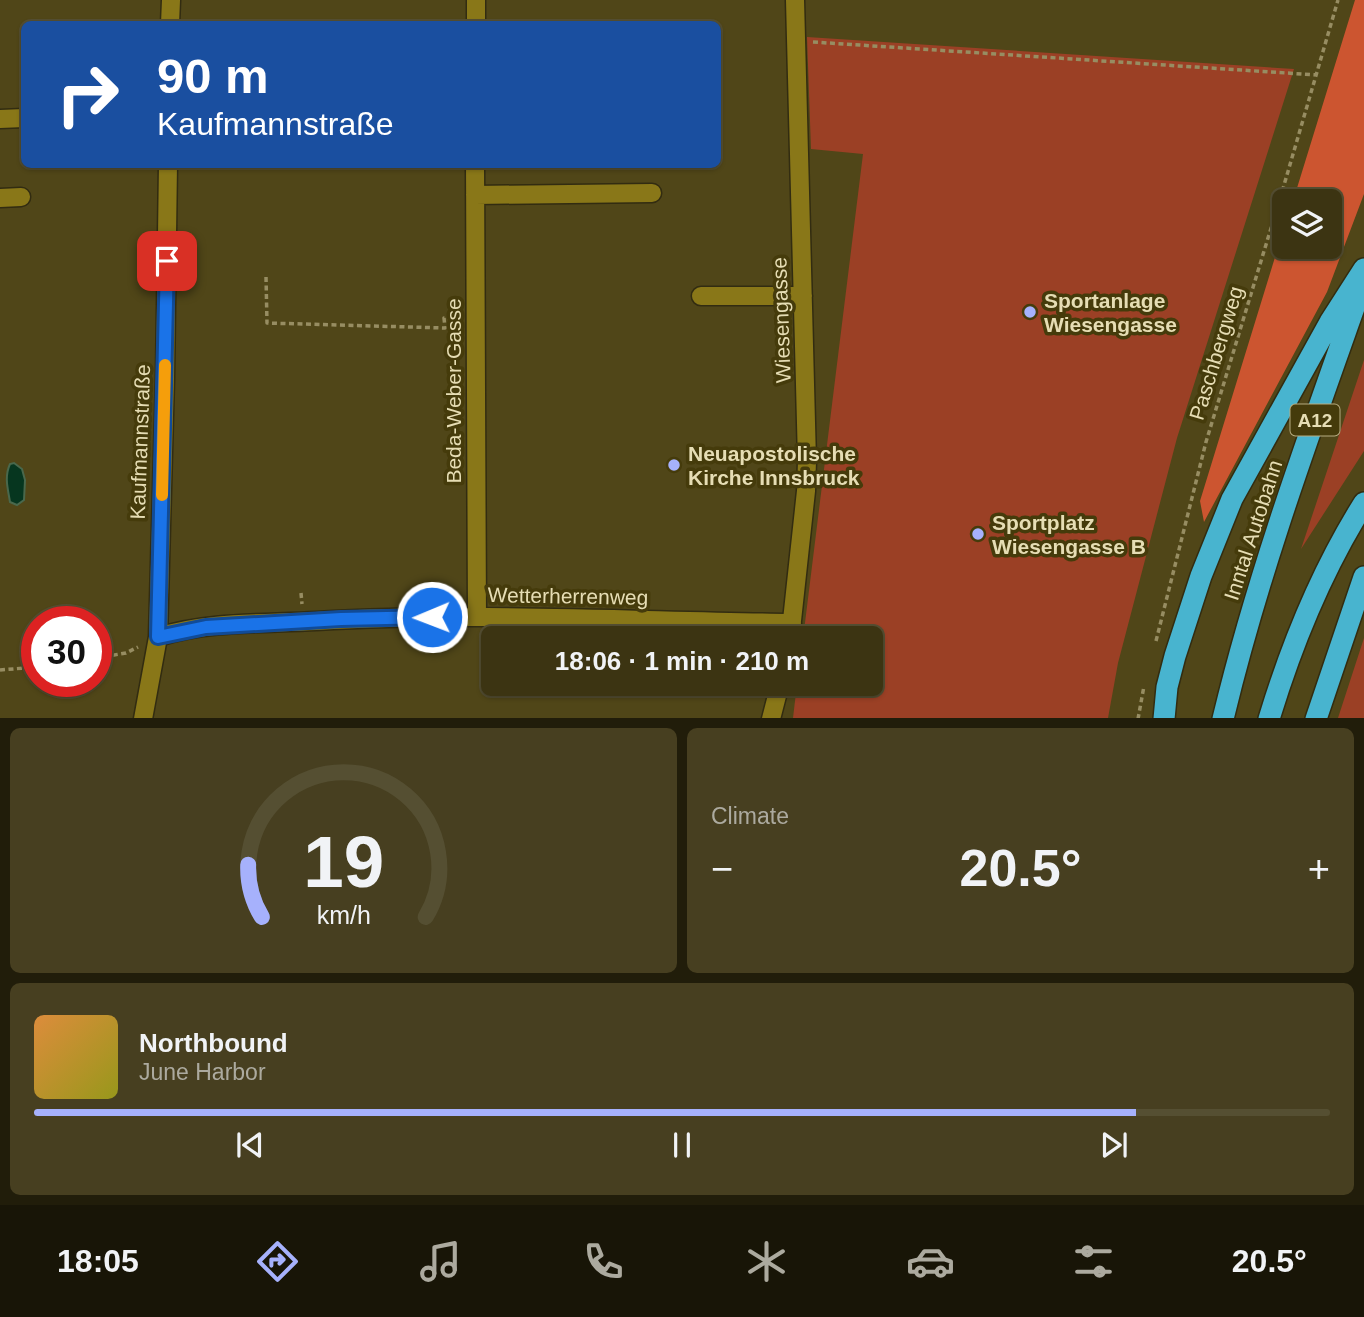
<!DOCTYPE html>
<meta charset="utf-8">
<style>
body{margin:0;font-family:Helvetica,sans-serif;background:#473f20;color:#f1f3f6;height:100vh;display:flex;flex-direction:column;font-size:26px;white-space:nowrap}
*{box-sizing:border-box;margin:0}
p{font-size:23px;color:#acaa9f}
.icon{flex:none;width:38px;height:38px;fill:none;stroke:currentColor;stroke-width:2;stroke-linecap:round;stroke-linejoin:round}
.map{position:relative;height:718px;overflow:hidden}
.details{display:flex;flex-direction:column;gap:10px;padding:10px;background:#211d0a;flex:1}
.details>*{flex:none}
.top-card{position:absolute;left:21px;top:21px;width:700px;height:147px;border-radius:10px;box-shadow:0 2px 5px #0004,0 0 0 2px #554f32;background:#1a4fa0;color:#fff;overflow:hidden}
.buttons{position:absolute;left:1272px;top:189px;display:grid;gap:14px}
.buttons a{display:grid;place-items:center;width:70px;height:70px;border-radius:10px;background:#3c3412;box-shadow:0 2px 5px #0004,0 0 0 2px #554f32;font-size:35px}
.speed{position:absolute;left:21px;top:606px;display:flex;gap:14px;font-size:35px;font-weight:700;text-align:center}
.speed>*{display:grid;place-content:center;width:91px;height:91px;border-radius:50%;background:#3c3412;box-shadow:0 2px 5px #0004,0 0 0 2px #554f32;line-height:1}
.speed .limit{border:10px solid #d22;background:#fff;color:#111}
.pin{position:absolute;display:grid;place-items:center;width:60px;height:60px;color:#fff;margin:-30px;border-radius:14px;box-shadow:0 4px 10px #0006}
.me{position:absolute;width:77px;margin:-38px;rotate:269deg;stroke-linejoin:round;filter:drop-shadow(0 0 5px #0008)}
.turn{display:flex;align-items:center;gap:24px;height:147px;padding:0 21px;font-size:32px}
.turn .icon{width:91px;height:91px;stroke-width:2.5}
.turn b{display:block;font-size:49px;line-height:60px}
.big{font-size:52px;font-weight:600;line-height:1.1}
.details .card{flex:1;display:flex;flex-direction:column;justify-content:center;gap:10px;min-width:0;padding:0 24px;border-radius:10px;background:#473f20}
.details .dial{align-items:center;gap:0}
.dial svg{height:182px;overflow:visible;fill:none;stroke:#554f32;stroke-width:7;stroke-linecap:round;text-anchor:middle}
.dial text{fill:#f1f3f6;stroke:none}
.song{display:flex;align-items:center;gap:21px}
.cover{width:84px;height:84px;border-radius:10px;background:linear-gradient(135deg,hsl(30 70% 55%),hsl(60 70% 35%))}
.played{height:7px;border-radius:4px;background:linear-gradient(90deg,#a6b1fc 85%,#554f32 85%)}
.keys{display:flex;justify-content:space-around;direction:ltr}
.heat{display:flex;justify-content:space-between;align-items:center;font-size:38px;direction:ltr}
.details .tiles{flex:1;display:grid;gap:10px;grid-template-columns:1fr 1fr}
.card:last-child{grid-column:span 2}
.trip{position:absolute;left:481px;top:626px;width:402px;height:70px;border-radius:10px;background:#3c3412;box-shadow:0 2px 5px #0004,0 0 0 2px #554f32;font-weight:600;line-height:70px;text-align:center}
.tabs{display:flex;height:112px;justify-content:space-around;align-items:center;background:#181507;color:#acaa9f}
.tabs .icon{width:49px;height:49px}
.tabs .on{color:#a6b1fc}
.tabs b{font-size:32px;color:#f1f3f6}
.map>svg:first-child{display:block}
.green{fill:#9b4025}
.forest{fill:#cc5530}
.water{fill:#06361f;stroke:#49684c;stroke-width:2}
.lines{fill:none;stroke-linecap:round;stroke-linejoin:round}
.minor-casing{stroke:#322c11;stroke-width:21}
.highway-casing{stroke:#322c11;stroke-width:24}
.path{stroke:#978d62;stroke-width:3.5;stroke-dasharray:5 3.5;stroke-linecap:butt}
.minor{stroke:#897718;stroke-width:18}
.highway{stroke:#48b4cf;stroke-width:21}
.route-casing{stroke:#114b97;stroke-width:18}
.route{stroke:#1a73e8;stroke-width:12}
.slow{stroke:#f59e0b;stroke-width:12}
.poi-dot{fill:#a6b1fc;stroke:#453b0b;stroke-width:2.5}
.labels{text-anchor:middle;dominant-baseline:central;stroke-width:7;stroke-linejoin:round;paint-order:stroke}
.shield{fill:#453b0b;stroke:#b6ac81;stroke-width:2}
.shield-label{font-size:19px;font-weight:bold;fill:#e6ddb4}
.poi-label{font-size:21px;font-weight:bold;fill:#e6ddb4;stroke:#453b0b;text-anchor:start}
.street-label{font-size:21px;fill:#e6ddb4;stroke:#453b0b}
</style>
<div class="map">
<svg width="1364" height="719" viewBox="0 0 1364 719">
<rect width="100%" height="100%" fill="#504618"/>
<path class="green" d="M807 37 1294 69 1177 438 1118 663 1108 718H793L797 684H872V639H803L863 154 811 149Z
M1364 360V451L1301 549Z
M1364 638V718H1338Z"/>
<path class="forest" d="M1355 0H1364V194L1327 292 1204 522 1200 501 1284 228V247H1330V201H1293Z"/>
<path class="water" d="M14 463 22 469 25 480 24 500 17 505 10 502C8 489 4 477 10 464Z"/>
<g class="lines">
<defs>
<path id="minor" d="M170 24 171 0
M476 24V0
M0 119 24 118
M475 164 477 617
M475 195 652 193
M0 198 21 197
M701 296H803
M158 637C208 621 264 624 316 621 474 612 633 621 792 623
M790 639 806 491 807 461 795 0
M143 719 158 637 165 378 168 164
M771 719 780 684"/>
<path id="highway" d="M1164 719 1167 687 1175 656 1201 576 1232 499 1330 322 1364 269
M1223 719C1258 573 1310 432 1360 291
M1269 719C1292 643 1322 570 1364 503
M1316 719 1364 577"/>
</defs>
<use href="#minor" class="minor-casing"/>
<use href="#highway" class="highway-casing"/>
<path class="path" d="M813 42 1317 75
M266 277 267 323 445 328 444 318H457
M301 593 302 604
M1156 641 1206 442 1282 192 1338 0
M96 658 126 653 138 647
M0 670 37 667
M1138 719 1144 686"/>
<use href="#minor" class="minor"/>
<use href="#highway" class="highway"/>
</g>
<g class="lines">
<defs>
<path id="route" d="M167 261 158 637 206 627 341 619 432 617"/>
</defs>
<use href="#route" class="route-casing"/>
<use href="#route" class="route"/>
<path class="slow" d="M162 495 165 365"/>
</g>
<g class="poi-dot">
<circle cx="1030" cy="312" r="7"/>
<circle cx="674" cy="465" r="7"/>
<circle cx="978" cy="534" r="7"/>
</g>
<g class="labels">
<rect class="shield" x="1290.5" y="404.5" width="49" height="31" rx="5"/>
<g class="shield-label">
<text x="1315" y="420">A12</text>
</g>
<g class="poi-label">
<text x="1044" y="300">Sportanlage<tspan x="1044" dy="24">Wiesengasse</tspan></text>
<text x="688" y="453">Neuapostolische<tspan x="688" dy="24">Kirche Innsbruck</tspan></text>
<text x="992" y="522">Sportplatz<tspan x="992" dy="24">Wiesengasse B</tspan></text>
</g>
<g class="street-label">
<text transform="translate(781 320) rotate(-92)">Wiesengasse</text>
<text transform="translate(1216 353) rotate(-73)">Paschbergweg</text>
<text transform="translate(453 391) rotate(-90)">Beda-Weber-Gasse</text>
<text transform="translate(140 442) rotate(-88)">Kaufmannstraße</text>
<text transform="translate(1253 530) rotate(-72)">Inntal Autobahn</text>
<text transform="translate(568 596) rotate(1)">Wetterherrenweg</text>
</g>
</g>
</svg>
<div class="buttons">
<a><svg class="icon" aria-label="layers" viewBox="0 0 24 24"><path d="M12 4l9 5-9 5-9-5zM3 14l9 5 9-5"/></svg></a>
</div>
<div class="speed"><div class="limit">30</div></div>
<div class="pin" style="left:167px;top:261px;background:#d93025"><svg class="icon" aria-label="arrive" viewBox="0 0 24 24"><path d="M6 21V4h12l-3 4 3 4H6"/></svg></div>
<svg class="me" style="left:432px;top:617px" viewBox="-20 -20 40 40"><circle r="17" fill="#1a73e8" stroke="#fff" stroke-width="3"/><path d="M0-11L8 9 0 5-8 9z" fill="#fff"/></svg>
<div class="trip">18:06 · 1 min · 210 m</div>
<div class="top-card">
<div class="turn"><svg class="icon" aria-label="right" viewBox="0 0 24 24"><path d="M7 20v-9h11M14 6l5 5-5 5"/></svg><div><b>90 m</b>Kaufmannstraße</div></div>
</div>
</div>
<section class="details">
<div class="tiles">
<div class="card dial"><svg viewBox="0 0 100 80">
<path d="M14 69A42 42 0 1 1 86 69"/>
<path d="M14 69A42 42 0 0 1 8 46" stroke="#a6b1fc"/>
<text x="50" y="56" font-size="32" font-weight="700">19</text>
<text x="50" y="72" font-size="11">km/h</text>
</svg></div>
<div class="card"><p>Climate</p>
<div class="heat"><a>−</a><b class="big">20.5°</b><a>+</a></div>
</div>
<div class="card">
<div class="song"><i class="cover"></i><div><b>Northbound</b><p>June Harbor</p></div></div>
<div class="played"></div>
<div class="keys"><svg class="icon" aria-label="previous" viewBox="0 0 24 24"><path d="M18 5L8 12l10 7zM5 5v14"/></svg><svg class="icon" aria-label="pause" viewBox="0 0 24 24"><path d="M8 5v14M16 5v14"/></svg><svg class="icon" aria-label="next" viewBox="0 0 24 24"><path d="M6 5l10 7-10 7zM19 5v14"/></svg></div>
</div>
</div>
</section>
<nav class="tabs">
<b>18:05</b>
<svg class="icon on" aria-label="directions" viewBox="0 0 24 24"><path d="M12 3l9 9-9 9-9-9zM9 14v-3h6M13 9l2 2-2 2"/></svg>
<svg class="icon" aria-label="music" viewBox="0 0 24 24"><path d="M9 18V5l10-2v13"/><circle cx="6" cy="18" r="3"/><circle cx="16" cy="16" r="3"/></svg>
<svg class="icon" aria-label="phone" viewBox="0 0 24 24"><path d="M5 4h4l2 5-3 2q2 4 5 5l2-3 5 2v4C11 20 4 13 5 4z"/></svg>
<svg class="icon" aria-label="climate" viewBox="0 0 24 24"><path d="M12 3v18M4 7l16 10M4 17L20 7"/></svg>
<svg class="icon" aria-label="car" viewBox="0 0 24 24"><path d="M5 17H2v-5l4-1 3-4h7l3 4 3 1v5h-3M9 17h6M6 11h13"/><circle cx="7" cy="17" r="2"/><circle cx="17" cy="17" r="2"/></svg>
<svg class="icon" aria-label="filters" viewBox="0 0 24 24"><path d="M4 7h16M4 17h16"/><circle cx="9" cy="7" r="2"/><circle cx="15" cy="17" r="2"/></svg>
<b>20.5°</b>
</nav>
